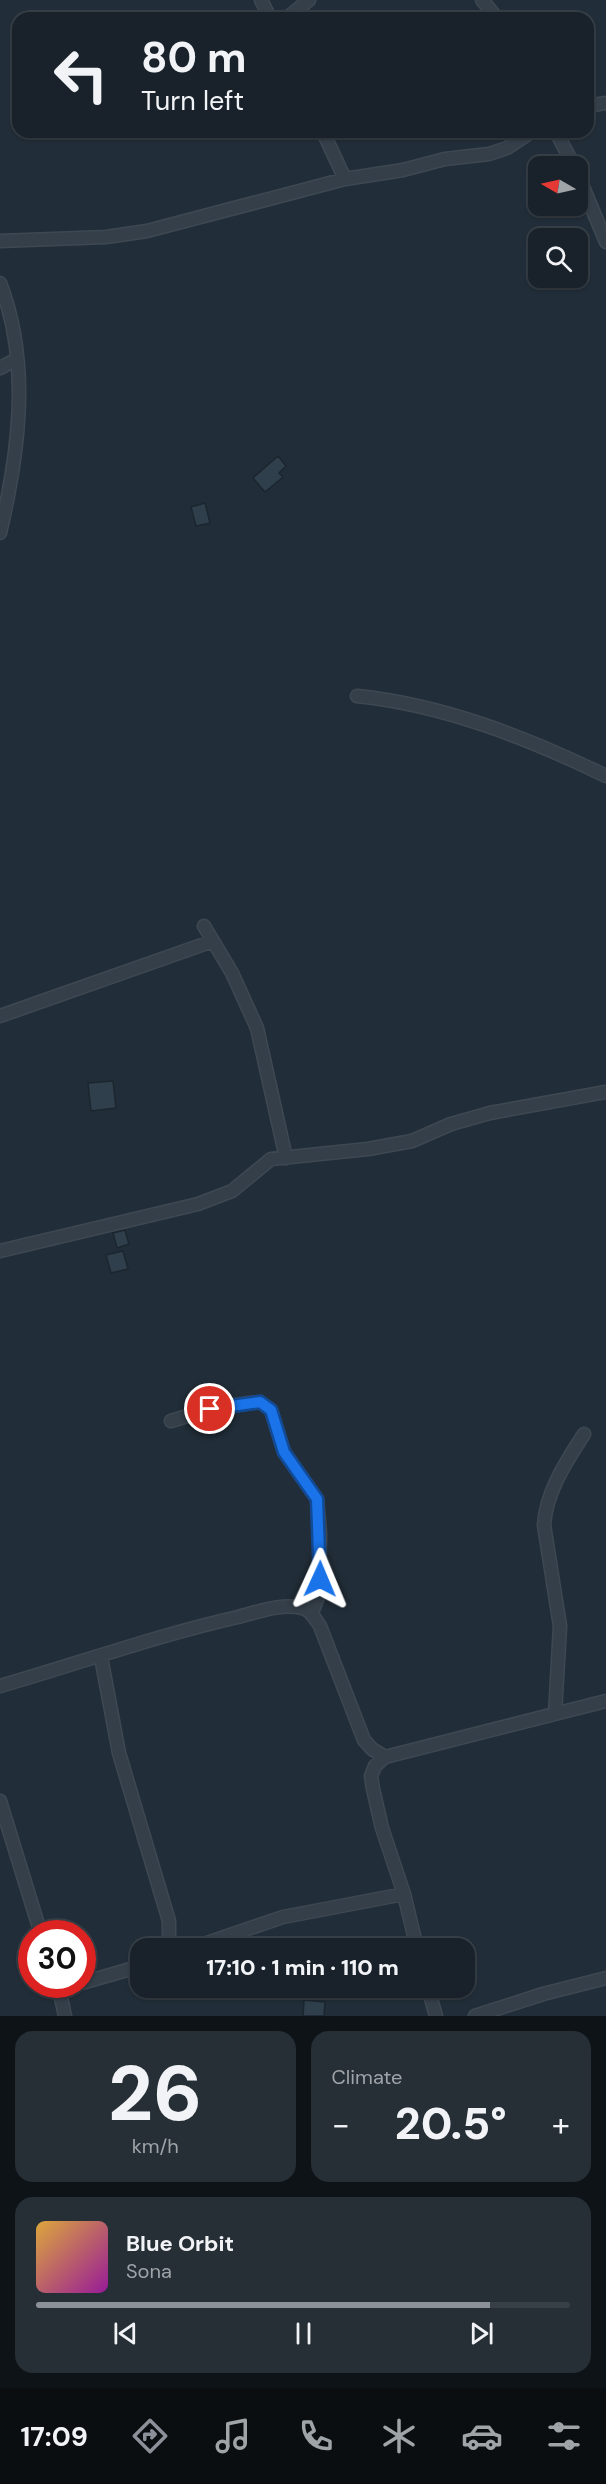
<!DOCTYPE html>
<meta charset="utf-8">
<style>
body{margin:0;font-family:"DM Sans",sans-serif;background:#262f36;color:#f1f3f6;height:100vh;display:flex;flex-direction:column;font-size:22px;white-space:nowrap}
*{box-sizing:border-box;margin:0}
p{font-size:20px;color:#9fa4a8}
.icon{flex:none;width:33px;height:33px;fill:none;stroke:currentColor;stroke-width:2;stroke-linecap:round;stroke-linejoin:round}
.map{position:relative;height:2016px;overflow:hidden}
.sheet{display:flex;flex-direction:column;gap:15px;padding:15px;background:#0e1317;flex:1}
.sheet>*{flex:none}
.banner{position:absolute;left:12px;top:12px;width:582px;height:126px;border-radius:18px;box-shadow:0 2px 4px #0004,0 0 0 2px #373f47;background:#19222a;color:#f1f3f6;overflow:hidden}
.needle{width:39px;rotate:279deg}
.buttons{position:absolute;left:528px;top:156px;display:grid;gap:12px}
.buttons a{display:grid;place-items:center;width:60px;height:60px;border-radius:12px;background:#19222a;box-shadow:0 2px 4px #0004,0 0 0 2px #373f47;font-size:30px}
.speed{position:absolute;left:18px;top:1920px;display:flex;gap:12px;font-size:30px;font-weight:700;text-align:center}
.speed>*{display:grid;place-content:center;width:78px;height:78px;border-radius:50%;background:#19222a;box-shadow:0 2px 4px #0004,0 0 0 2px #373f47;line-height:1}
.speed .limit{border:9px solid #d22;background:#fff;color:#111}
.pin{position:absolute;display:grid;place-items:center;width:51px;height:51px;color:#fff;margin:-26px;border:3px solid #fff;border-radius:50%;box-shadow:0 2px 6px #0007}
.me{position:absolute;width:66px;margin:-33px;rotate:1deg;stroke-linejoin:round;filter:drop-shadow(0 0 4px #0008)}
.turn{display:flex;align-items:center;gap:21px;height:126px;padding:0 30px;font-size:27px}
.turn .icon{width:78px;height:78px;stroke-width:2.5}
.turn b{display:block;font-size:42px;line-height:51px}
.big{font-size:45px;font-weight:800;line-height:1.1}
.sheet .widget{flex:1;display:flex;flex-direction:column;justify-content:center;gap:9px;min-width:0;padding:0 21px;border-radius:18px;background:#262f36}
.sheet .dial{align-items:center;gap:0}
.dial b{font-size:78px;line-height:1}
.song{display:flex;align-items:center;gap:18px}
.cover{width:72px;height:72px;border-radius:9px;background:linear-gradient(135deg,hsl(40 70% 55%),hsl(300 70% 35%))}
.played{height:6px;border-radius:3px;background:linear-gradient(90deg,#8c9099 85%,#373f47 85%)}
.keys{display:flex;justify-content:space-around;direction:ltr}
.heat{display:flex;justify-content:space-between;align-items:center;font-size:33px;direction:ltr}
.sheet .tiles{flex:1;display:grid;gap:15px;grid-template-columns:1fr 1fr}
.widget:last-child{grid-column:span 2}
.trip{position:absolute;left:130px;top:1938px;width:345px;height:60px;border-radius:18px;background:#19222a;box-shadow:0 2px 4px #0004,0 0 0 2px #373f47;font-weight:800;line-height:60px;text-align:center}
.menu{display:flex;height:96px;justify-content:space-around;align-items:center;background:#0a0e11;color:#9fa4a8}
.menu .icon{width:42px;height:42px}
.menu .on{color:#8c9099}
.menu b{font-size:27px;color:#f1f3f6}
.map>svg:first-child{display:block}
.building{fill:#303f4c;stroke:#1c262f;stroke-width:1.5}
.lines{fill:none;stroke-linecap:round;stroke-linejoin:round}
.street-casing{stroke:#3e4852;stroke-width:15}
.street{stroke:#353f49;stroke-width:12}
.route-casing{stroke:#114b97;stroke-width:15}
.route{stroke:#1a73e8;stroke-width:10}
</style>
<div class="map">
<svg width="606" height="2016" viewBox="0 0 606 2016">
<rect width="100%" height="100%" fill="#212d38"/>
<path class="building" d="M278 456 286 466 279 473 283 477 265 492 253 478Z
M205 503 210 523 196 526 191 507Z
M113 1081 116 1108 91 1111 88 1083Z
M125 1230 129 1244 117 1248 113 1233Z
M123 1251 128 1269 111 1273 106 1255Z
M304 2000 325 2002 324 2016H303Z"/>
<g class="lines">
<defs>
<path id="street" d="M261 0 270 18
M482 0 497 18
M287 18 309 0
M588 106 606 103
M323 132 345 179
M556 132 574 166
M578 175 606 242
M0 241 106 237 147 231 345 179 403 170 445 159 489 154 507 148 531 132
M0 283C31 363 19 452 0 533
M0 368 17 359
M357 696C444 705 528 738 606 776
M204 926 232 973 257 1028 286 1158
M0 1016 213 941
M0 1251 198 1204 232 1191 271 1159 368 1149 412 1141 451 1124 490 1113 606 1092
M171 1421 210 1409 249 1403 260 1402 271 1410 284 1452 317 1499 320 1533 319 1594 312 1613
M101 1657 119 1753 169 1921V1948
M0 1686C80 1663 158 1635 238 1617 258 1612 281 1603 302 1608 311 1610 315 1619 320 1626L364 1740 372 1749 385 1757
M555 1714 560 1626 544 1525C546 1492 566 1462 584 1434
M0 1801 41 1934
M192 1948 283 1917 404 1894
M417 1948 404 1894 382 1828 373 1789 371 1776 375 1766 385 1757 606 1701
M82 1983 141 1966
M58 1984 65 2016
M428 1988 436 2016
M59 1990 77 1984
M475 2016 543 1994 606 1978"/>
</defs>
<use href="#street" class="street-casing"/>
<use href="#street" class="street"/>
</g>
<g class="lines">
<defs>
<path id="route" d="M210 1409 260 1402 271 1410 284 1452 317 1499 320 1579"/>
</defs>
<use href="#route" class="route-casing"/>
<use href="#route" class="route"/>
</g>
</svg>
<div class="buttons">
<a><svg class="needle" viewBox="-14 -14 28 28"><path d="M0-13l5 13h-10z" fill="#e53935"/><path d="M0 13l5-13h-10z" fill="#9fa4a8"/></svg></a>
<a><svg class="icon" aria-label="search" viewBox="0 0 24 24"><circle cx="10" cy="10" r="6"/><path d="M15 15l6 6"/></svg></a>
</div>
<div class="speed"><div class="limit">30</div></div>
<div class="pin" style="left:210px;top:1409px;background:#d93025"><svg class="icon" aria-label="arrive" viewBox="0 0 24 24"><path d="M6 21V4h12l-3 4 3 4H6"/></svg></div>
<svg class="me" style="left:320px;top:1579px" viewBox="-20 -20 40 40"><path d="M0-17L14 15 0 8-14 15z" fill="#1a73e8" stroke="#fff" stroke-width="4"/></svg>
<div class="trip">17:10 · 1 min · 110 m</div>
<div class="banner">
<div class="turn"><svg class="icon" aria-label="left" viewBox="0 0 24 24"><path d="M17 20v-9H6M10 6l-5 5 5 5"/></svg><div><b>80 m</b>Turn left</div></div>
</div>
</div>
<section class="sheet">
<div class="tiles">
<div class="widget dial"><b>26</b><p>km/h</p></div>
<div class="widget"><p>Climate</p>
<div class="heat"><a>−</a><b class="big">20.5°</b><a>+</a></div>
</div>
<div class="widget">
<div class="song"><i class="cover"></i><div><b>Blue Orbit</b><p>Sona</p></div></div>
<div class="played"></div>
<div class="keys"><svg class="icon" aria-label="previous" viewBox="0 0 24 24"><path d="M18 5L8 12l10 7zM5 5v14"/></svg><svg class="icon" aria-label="pause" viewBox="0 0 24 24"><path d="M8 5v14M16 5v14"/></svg><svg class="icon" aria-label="next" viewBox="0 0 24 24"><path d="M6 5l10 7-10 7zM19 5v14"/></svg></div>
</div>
</div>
</section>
<nav class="menu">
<b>17:09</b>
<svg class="icon on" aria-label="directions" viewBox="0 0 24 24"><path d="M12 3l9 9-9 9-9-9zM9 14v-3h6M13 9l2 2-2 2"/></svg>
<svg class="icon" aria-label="music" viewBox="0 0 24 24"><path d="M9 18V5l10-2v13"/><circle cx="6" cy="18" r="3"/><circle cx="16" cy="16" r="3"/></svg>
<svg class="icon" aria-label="phone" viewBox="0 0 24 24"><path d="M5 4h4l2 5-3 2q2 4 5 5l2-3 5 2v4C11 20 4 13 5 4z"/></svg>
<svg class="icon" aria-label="climate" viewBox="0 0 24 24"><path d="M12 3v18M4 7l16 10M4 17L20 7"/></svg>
<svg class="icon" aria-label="car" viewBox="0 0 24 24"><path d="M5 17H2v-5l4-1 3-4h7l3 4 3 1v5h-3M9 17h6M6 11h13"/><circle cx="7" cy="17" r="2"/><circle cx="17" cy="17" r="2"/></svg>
<svg class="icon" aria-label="filters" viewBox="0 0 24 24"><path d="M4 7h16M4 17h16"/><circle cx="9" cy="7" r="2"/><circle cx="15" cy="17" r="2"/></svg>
</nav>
